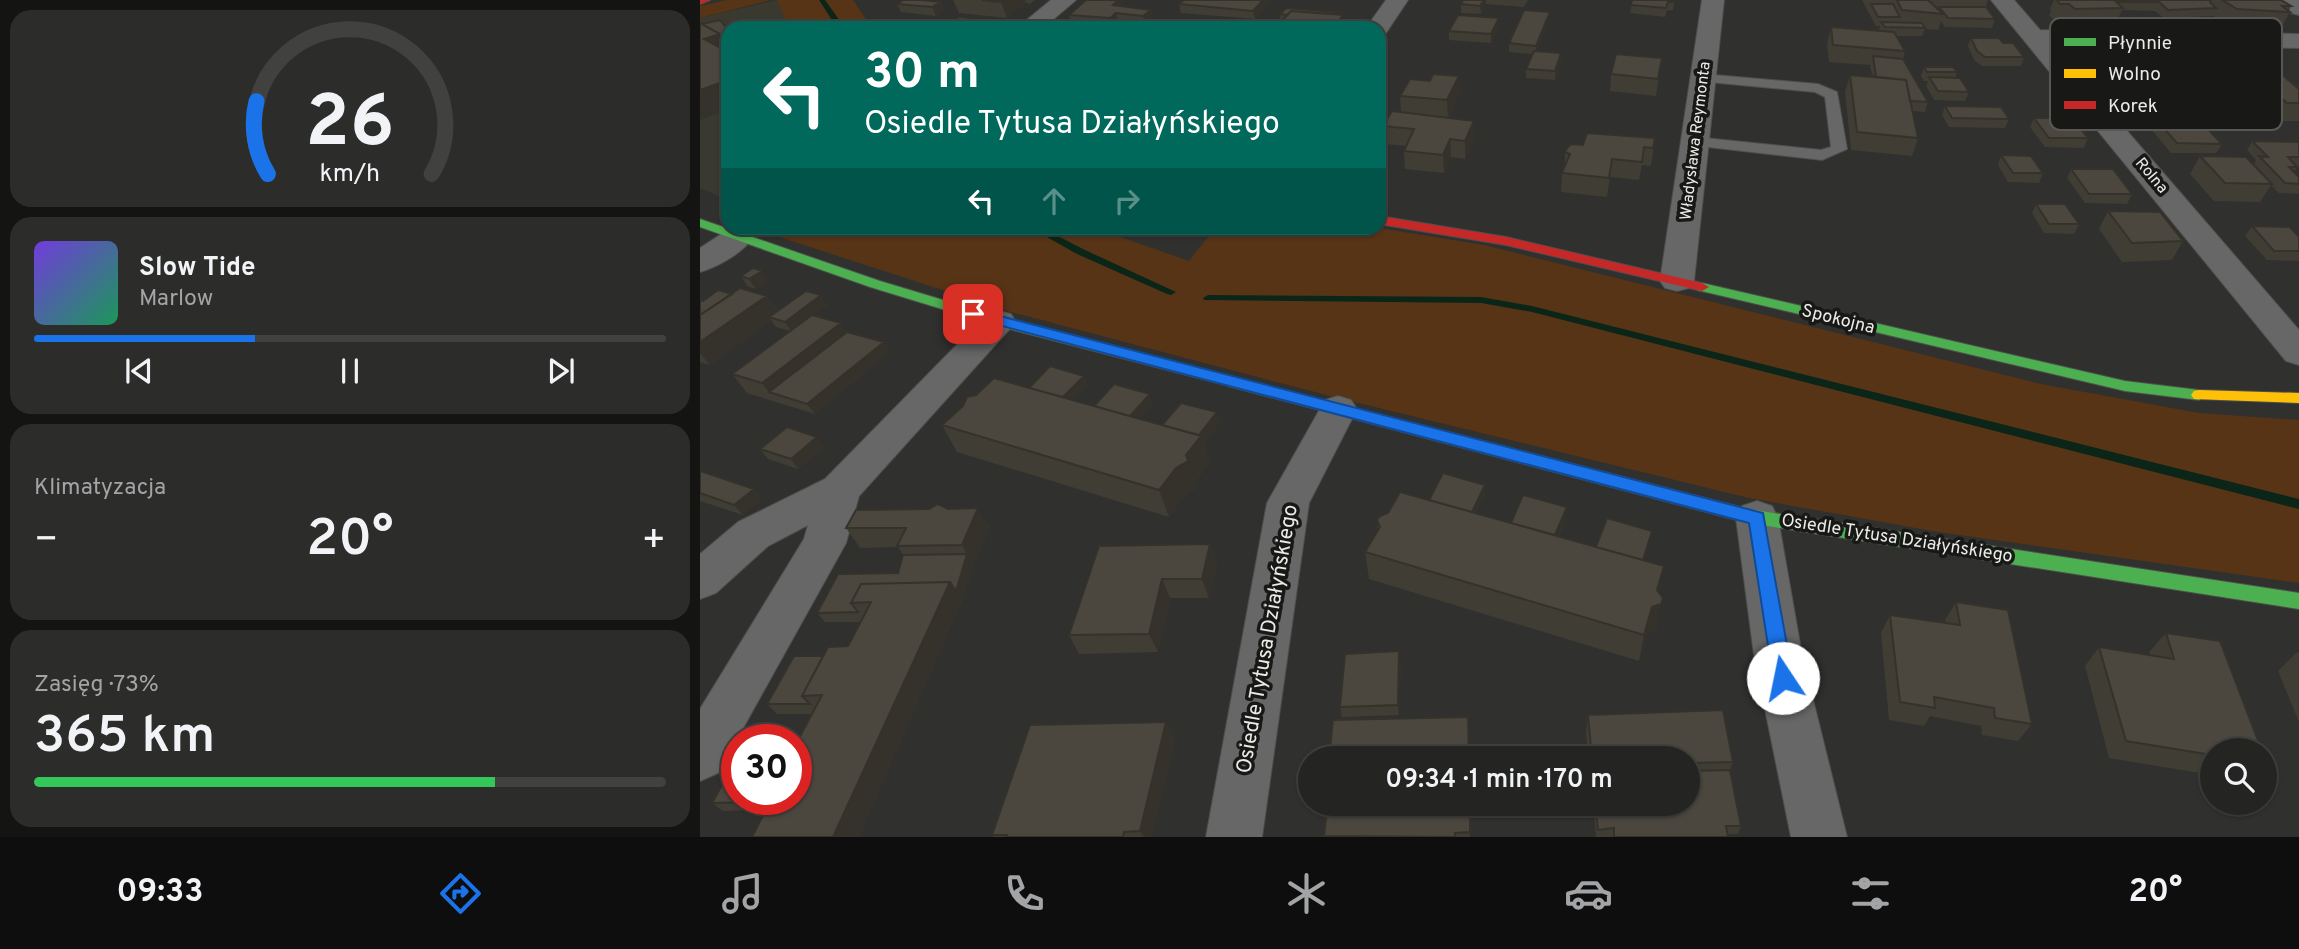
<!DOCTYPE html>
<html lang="pl">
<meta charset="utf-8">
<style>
body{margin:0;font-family:Overpass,sans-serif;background:#2c2c2a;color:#f1f3f6;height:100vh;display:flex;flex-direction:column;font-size:26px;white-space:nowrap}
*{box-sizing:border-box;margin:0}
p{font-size:23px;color:#a3a4a5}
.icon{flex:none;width:38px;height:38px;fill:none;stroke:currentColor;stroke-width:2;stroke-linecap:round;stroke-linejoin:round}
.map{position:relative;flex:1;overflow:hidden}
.drawer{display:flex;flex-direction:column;gap:10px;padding:10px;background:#141413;width:700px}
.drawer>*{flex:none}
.hud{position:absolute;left:21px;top:21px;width:665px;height:214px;border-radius:21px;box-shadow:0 2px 5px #0004,0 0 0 2px #414140;background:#00695c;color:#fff;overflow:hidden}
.tools{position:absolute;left:1500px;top:738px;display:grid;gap:14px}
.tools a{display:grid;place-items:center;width:77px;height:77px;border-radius:50%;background:#242422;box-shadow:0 2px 5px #0004,0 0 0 2px #414140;font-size:35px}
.speed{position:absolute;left:21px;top:724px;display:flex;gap:14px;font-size:35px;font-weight:700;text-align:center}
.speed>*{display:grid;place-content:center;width:91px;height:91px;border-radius:50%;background:#242422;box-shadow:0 2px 5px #0004,0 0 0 2px #414140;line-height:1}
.speed .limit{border:10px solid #d22;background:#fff;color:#111}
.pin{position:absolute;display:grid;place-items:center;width:60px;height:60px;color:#fff;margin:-30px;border-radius:14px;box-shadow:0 4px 10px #0006}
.me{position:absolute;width:77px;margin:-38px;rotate:349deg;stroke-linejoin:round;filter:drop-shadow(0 0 5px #0008)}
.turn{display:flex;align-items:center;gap:24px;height:147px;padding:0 28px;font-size:32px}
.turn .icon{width:91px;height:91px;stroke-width:2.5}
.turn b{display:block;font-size:49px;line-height:60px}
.lanes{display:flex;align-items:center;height:66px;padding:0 28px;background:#0003;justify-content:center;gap:35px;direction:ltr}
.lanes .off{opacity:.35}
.big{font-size:52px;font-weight:600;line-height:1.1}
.drawer .card{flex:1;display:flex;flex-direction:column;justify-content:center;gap:10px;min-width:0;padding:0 24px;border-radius:21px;background:#2c2c2a}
.drawer .dial{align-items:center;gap:0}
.dial svg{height:182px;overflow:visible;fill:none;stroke:#414140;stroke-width:7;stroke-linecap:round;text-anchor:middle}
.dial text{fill:#f1f3f6;stroke:none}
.song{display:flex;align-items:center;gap:21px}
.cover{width:84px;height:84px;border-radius:10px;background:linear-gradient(135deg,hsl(260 70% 55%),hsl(150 70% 35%))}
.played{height:7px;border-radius:4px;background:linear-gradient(90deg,#1a73e8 35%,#414140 35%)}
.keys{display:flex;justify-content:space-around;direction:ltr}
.heat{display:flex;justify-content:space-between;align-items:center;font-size:38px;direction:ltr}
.charge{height:10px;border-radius:5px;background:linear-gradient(90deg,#34c759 73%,#414140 0)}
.trip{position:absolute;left:598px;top:746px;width:402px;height:70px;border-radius:35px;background:#242422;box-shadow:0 2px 5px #0004,0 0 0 2px #414140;font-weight:600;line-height:70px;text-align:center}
.menu{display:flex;height:112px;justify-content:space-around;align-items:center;background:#0e0e0e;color:#a3a4a5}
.menu .icon{width:49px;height:49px}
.menu .current{color:#1a73e8}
.menu b{font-size:32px;color:#f1f3f6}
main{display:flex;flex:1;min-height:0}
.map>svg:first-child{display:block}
.built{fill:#393930}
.green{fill:#573416}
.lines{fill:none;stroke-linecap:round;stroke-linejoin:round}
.stream{fill:#0b2618;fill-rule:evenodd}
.lane-casing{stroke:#4e4e4c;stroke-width:2}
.street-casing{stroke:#4e4e4c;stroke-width:2}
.fast-casing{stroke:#4e4e4c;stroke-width:2}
.slow-casing{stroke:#4e4e4c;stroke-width:2}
.jam-casing{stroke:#4e4e4c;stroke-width:2}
.lane{fill:#676767;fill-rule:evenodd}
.street{fill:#676767;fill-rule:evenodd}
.fast{fill:#4caf50;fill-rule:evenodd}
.slow{fill:#ffc107;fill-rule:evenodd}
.jam{fill:#c62828;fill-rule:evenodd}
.wall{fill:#403d35}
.shaded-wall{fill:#34322b}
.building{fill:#4b473e;stroke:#34322b;stroke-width:2}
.route{fill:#1a73e8;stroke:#114b97;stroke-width:2}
.labels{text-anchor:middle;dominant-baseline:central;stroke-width:7;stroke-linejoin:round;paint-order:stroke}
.far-street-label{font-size:16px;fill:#eaeae7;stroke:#181817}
.street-label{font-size:18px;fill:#eaeae7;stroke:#181817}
.near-street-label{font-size:21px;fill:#eaeae7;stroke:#181817}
.key{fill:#181817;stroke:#575755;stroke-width:2}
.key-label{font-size:19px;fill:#eaeae7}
</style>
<main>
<section class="drawer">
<div class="card dial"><svg viewBox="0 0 100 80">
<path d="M14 69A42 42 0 1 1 86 69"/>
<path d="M14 69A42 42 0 0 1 9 37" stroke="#1a73e8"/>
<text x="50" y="56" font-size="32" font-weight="700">26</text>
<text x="50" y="72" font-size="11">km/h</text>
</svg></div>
<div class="card">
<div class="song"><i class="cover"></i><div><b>Slow Tide</b><p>Marlow</p></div></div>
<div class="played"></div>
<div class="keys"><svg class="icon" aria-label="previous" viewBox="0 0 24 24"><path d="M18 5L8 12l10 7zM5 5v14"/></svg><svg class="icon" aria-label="pause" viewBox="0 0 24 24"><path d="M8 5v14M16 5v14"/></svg><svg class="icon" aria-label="next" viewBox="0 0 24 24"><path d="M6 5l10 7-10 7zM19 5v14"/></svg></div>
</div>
<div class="card"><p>Klimatyzacja</p>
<div class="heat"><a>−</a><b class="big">20°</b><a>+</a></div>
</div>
<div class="card"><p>Zasięg · 73%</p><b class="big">365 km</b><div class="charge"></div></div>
</section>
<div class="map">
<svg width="1599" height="837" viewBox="0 0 1599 837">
<rect width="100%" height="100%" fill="#30302e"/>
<path class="built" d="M77 0 89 28H28V200L0 188V18Z"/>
<path class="green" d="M27 0H71L0 18V6Z
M77 0H153L172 28H89Z
M77 228H395L489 261 515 228H679L784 245 1341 384 1499 413 1599 420V583L1238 532 1049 498 638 398 307 311 67 233Z"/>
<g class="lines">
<path class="stream" d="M119 0H125L145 28H137Z
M331 228H342L385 250 476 292 471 295 467 294 377 254Z
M508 295 781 297 832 306 1599 499V509L832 312 781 303 504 300 503 298Z"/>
<defs>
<path id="lane" d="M1003 74 1118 84 1137 92 1147 149 1122 160 990 145 987 142 995 137 1121 150 1131 147 1125 97 1115 92 998 81 996 78Z"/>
<path id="street" d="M351 0H376L343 28H317Z
M686 0H708L686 33 679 35V28H666Z
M1002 0H1024L994 281 989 288 977 291 965 288 960 281Z
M1291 0H1314L1340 30 1599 34V48L1352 44 1599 330V365L1586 361Z
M1577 0H1599V15L1591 13Z
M37 229 48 231 53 238C42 253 18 267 0 272V248L26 231Z
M299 311 311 314 316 322 159 496 146 543 18 773 0 781V709L104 539 108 525 68 546 16 593 0 599V554L38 522 125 479 287 314Z
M638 396 651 400 657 409 609 503 562 837H506L567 503 625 400Z
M1057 501 1072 506 1078 518 1102 655 1147 837H1091L1054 655 1036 518 1042 506Z"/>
<path id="fast" d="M0 219 180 281 303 318 533 377 541 382 533 387 294 325 170 287 0 227Z
M1002 283 1425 381 1499 390 1507 395 1499 400 1425 391 997 290 995 287Z
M1048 509 1599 593V609L1048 523 1042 521 1039 516 1042 511Z"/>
<path id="slow" d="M533 377 1048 509 1054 511 1057 516 1054 521 1048 523 528 386 525 382 528 378Z
M1499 390 1599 393V403L1494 399 1491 395 1494 391Z"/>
<path id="jam" d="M0 0H10L0 4Z
M679 216 806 237 1002 283 1009 287 1002 291 806 245 679 224Z"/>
</defs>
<use href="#lane" class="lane-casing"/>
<use href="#street" class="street-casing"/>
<use href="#fast" class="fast-casing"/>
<use href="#slow" class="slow-casing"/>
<use href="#jam" class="jam-casing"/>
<use href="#lane" class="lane"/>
<use href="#street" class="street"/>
<use href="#fast" class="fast"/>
<use href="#slow" class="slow"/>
<use href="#jam" class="jam"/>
</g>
<path class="wall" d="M253 0H335L330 4 326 3 307 18 259 13Z
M386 0H421L423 7 451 10 453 19 445 24 418 22 412 27 371 23 369 15Z
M484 0H572L555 19 481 13 479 4Z
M763 0H828L824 7 786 4 781 14 761 13V4Z
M932 0H975L973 10H967L965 17 930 13Z
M1162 0H1288L1286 7 1295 19 1292 28 1245 27 1241 21 1238 30 1225 29 1222 36H1196L1205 51 1203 59 1228 102 1225 112 1212 111 1218 138 1212 156 1151 150 1145 92 1150 75 1168 76 1172 75 1170 65 1129 62 1127 44 1131 27 1179 31 1180 26H1176Z
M1354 0H1581L1591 6 1589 11 1590 12 1581 28 1528 25 1512 15V16L1464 18 1455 11 1422 10 1415 24 1368 26 1363 20H1354L1349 15 1351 11 1350 9Z
M241 2 244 10 236 16 201 12 197 4Z
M580 14H635L644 28H581Z
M849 20 837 51 861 53V62L855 80 826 78V69L833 54 809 52V43Z
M799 26 791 43 749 40V31Z
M1271 38 1303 43 1324 57 1321 66H1282L1274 60 1268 46Z
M1388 46 1432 52 1447 58 1440 73 1400 72 1384 54Z
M1462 51 1489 64 1486 70 1524 78 1519 87H1513L1517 91 1512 100 1497 99 1477 79 1481 72H1471L1458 60Z
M1538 56 1573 63 1572 66 1595 86H1599V121H1576L1532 80 1538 69 1533 65Z
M962 58 956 96 910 91 911 74Z
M1224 67 1257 72 1255 78 1269 92 1265 101 1234 100 1226 86 1228 81H1224L1221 76Z
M1414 75 1474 95 1469 104 1428 103 1410 84Z
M760 93 748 118 774 121V139L765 159 751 157 744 173 705 169 704 151 706 146 685 144 683 126 701 112 700 96Z
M1245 106 1309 119 1305 128 1249 127 1242 115Z
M1334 118 1388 138 1384 148 1345 147 1330 127Z
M1456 120 1522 144 1516 153H1471L1451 129Z
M955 138 951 166 942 165 939 180 910 177 907 197 861 192 862 173 865 167V152L883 145Z
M1552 141 1599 142V167H1597L1594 172 1599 177V194L1579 193 1571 185 1560 202 1514 201 1490 174 1500 156 1554 165 1556 160 1547 150Z
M1301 155 1343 173 1339 183 1308 182 1298 165Z
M1371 169 1432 194 1427 204 1385 203 1367 178Z
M1336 204 1379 224 1374 234 1344 233 1332 213Z
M1408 211 1483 241 1472 260 1422 262 1399 229Z
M1552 226 1599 237V261L1567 260 1545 236Z
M62 271 69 281 56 289 47 286 41 276Z
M32 294 67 296 78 311 128 305 114 315 147 332 184 342 190 352 115 414 47 393 32 374 90 331 76 327 72 321 10 365 0 362V300L3 301Z
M384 376 388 386 374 400 394 406 453 404 440 419 462 425 517 412 520 422 504 444 510 463 495 482 497 488 485 495 469 517 257 452 242 425 263 406 329 388Z
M117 437 125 447 98 469 68 459 60 449Z
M0 471 54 489 62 499 43 515 0 501Z
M785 485V495L776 513 811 523 867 507 866 517 859 536 896 547 952 531 944 560 959 593 957 624 956 630 947 633 939 661 669 579 665 552 678 530 677 520Z
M290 527 274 564 262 601 159 837H52L66 810 23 811 12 803 37 800H96L97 744 113 714H77L67 704 123 656 148 646 161 622H125L117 613 198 573 203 555 198 547 160 548 146 528Z
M510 544 517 563 509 598H470L458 652 379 654 369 635Z
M1256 602 1332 724 1318 741 1282 735 1281 726 1230 716 1224 726 1189 720 1181 633 1190 615 1246 623 1245 620Z
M1466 633 1512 751V775L1409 758 1385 666 1399 647 1450 655 1449 652Z
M1597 652 1599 653V722L1578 671Z
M701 661 699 715 642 717 640 707Z
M888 715 1033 762 1030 770 1041 826 1038 834H1028V837H896L893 803H989V758H888L886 732Z
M466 722 475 740 452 837H294L292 835Z
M770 803V837L624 836Z"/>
<path class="shaded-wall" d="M303 0H325L326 3 307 18 301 2Z
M418 0H421L423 6 413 5Z
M563 0H572L555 19 553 11Z
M784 0H786V4L781 14 780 6Z
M241 2 244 10 236 16 232 7Z
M451 10 453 19 445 24 443 16Z
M850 12 849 20 836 55V46Z
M416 13 418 22 412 27 410 18Z
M643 15 644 28H633Z
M799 18V26L791 43V34Z
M290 20 293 28H278Z
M20 34 28 47V59L0 37Z
M861 53V62L855 80V71Z
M759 76 760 93 748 118 747 100Z
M28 80V109L0 120V90Z
M774 121V139L765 159V141Z
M750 139 751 157 744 173 743 155Z
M62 271 69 281 56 289 49 279Z
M121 295 128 305 92 332 85 322Z
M67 296 80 315 69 317 72 321 10 365 0 353V329Z
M141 323 153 342 69 392 62 383Z
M184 342 190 352 115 414 107 404Z
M384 376 388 386 356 419 352 409Z
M450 394 453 404 423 438 419 428Z
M517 412 520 422 504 444 510 463 495 482 486 455 489 448Z
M117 437 125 447 98 469 91 459Z
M488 461 497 488 485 495 469 517 459 490 476 468Z
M785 485V495L765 536V526Z
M54 489 62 499 43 515 34 505Z
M867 507 866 517 849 560V550Z
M278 508 290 527 274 564 262 601 159 837H133L250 582 267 554 262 545Z
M952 531 950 541 937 586 938 576Z
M0 541 6 547 0 552Z
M510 544 517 563 509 598 502 579Z
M964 566 959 592 963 598 957 624 956 630 947 633 939 661 944 635Z
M462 579 470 598 458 652 449 634Z
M699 651 701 661 699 715 698 705Z
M466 722 475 740 452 837H444L440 831Z"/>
<path class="building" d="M203 0H222L241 2 232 7 197 4Z
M282 0H303L301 2Z
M386 0H418L413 5 451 10 443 16 416 13 410 18 369 15Z
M484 0H563L553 11 479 4Z
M763 0H784L780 6 761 4Z
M932 0H974V2H968L966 8 931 5Z
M1197 0H1228L1243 14 1202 10Z
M1357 0H1420V1H1415L1423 8 1375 9 1369 4H1360Z
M1420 0H1511L1510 2 1516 8 1468 10 1459 2H1419Z
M1522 0H1581L1591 6H1582L1590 12 1537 9Z
M1171 4H1193L1200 17H1178Z
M1239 7H1286L1295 19 1248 18Z
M586 8 635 12 633 14 591 11 587 15 580 14Z
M824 10 850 12 836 46 809 43Z
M591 11 643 15 633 28H604L606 26 580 23Z
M758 15 799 18 791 34 749 31Z
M259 17 290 20 278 28H243Z
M20 20 28 30V47L20 34 2 24Z
M1181 22 1222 23 1225 28 1185 27Z
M0 23 20 34 4 39 28 52V80L0 90Z
M358 24 398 27 397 28H353Z
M1131 27 1194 32 1205 51 1133 45Z
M1271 38H1299L1303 43H1313L1324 57H1285L1277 51Z
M834 51 861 53 855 71 826 69Z
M916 54 962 58 958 79 911 74Z
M1173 56 1203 59 1228 102 1210 101 1206 80 1169 76V75L1176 76Z
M1542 63H1568L1599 89V103H1587Z
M1224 67H1253L1257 72H1227Z
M733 74 759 76 747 100 700 96 710 79 730 81Z
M1150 75 1206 80 1218 138 1157 132Z
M1229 77 1260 78 1269 92 1238 91Z
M1245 106 1301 107 1309 119 1252 118Z
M692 111 774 121 765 141 750 139 743 155 704 151 714 129 683 126Z
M1334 118H1372L1388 138H1349Z
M1456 120 1500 121 1522 144 1477 143Z
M887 133 955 138 953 148 944 147 942 162 912 159 909 178 862 173 870 154 865 152 867 148 871 144 883 145Z
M1552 141 1599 142V157H1588L1597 167H1589L1599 177V184L1585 183 1559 156 1568 157Z
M1301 155 1331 156 1343 173H1313Z
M1500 156 1546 157 1572 184 1525 183Z
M1371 169H1413L1432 194H1389Z
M1336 204H1365L1379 224H1349Z
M1408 211 1460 212 1483 241 1432 243Z
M1552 226 1590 227 1599 237V251H1574Z
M53 268 62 271 49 279 41 276Z
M40 288 67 296 0 342V315Z
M18 290 32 294 0 315V300L3 301Z
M106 291 121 295 85 322 69 317Z
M112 315 141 323 62 383 32 374Z
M147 332 184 342 107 404 69 392Z
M350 366 384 376 363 397 329 388Z
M294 378 501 436 486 455 488 461 476 468 459 490 242 425 263 406 267 397 276 395Z
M414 384 450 394 430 416 394 406Z
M481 403 517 412 499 435 462 425Z
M87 427 117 437 91 459 60 449Z
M0 471 54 489 34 505 0 493Z
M743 473 785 485 772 512 729 500Z
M700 492 964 566 957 590 963 598 961 604 952 607 944 635 665 552 680 527 677 520 680 516 688 513Z
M823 495 867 507 855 535 811 523Z
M238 504 248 509 278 508 262 545 197 546 206 528H146L156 510 229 509Z
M907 518 952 531 943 560 896 547Z
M510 544 502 579H462L449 634 369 635 399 546Z
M267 554 256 591 250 582 161 584 151 603 158 612 117 613 138 574 198 573 203 555Z
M250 582 133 837H52L71 800H96V744L122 695 102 696 128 647 148 646 171 602 151 603 161 584Z
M1256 602 1308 610 1332 724 1295 718 1294 708 1234 697 1235 708 1200 702 1190 615 1260 625Z
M1466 633 1520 641 1562 751H1512V755L1426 741 1399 647 1474 659Z
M699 651 698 705 640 707 645 654Z
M94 656H123L102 696 110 704H67Z
M1023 710 1033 762 989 763V758H892L888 715Z
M768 717 769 758H629L633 720Z
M466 722 440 831 424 832 423 837H306L307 835H292L330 725Z
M37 758V800H58L60 802 12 803Z
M1030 770 1041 826H1026L1028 837H914V828L898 830 895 803H989V771Z
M628 803H770V832L755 833V837L624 836Z"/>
<path class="route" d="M273 309 1063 513 1093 678 1090 684 1083 687 1076 684 1073 678 1049 523 268 317V311Z"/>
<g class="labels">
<g class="far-street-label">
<text transform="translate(996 141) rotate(-83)">Władysława Reymonta</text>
<text transform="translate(1451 176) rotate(50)">Rolna</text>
</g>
<g class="street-label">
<text transform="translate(1138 320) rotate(14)">Spokojna</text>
<text transform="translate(1197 539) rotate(9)">Osiedle Tytusa Działyńskiego</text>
</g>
<g class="near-street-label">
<text transform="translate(568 639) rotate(-80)">Osiedle Tytusa Działyńskiego</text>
</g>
</g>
<rect x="1350" y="18" width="232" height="112" rx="10" class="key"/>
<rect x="1364" y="38" width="32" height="8" fill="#4caf50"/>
<rect x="1364" y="69" width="32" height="9" fill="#ffc107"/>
<rect x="1364" y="101" width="32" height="8" fill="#c62828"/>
<g class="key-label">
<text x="1408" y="49">Płynnie</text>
<text x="1408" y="80">Wolno</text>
<text x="1408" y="112">Korek</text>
</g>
</svg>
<div class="tools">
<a><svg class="icon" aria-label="search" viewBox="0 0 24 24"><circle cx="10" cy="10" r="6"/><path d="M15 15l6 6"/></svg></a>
</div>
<div class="speed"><div class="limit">30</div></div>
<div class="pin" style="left:273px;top:314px;background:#d93025"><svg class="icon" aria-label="arrive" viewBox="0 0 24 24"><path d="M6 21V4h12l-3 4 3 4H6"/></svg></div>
<svg class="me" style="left:1083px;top:678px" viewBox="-20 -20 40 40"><circle r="19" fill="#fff"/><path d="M0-13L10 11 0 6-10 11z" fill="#1a73e8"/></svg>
<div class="trip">09:34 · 1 min · 170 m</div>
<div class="hud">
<div class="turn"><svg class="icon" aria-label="left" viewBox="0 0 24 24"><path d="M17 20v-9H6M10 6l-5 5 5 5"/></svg><div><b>30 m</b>Osiedle Tytusa Działyńskiego</div></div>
<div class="lanes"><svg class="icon" aria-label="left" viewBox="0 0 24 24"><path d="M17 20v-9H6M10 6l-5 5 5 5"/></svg><svg class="icon off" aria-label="ahead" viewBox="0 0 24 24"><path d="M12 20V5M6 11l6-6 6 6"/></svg><svg class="icon off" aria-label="right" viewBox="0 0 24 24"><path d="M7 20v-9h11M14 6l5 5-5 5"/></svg></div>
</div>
</div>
</main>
<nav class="menu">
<b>09:33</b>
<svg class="icon current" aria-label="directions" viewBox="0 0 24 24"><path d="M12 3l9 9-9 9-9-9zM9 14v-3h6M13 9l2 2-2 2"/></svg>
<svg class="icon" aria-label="music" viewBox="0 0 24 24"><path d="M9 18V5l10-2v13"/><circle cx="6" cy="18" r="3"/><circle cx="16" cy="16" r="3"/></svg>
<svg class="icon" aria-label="phone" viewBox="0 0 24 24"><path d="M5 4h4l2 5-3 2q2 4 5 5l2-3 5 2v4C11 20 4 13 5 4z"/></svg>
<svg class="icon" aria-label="climate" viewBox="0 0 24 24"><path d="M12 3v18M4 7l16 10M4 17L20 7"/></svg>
<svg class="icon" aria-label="car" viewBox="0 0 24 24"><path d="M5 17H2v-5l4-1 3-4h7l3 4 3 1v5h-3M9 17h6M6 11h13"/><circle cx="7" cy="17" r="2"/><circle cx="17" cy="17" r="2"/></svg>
<svg class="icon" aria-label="filters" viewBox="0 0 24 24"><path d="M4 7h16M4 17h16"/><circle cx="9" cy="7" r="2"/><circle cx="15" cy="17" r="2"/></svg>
<b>20°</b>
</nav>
